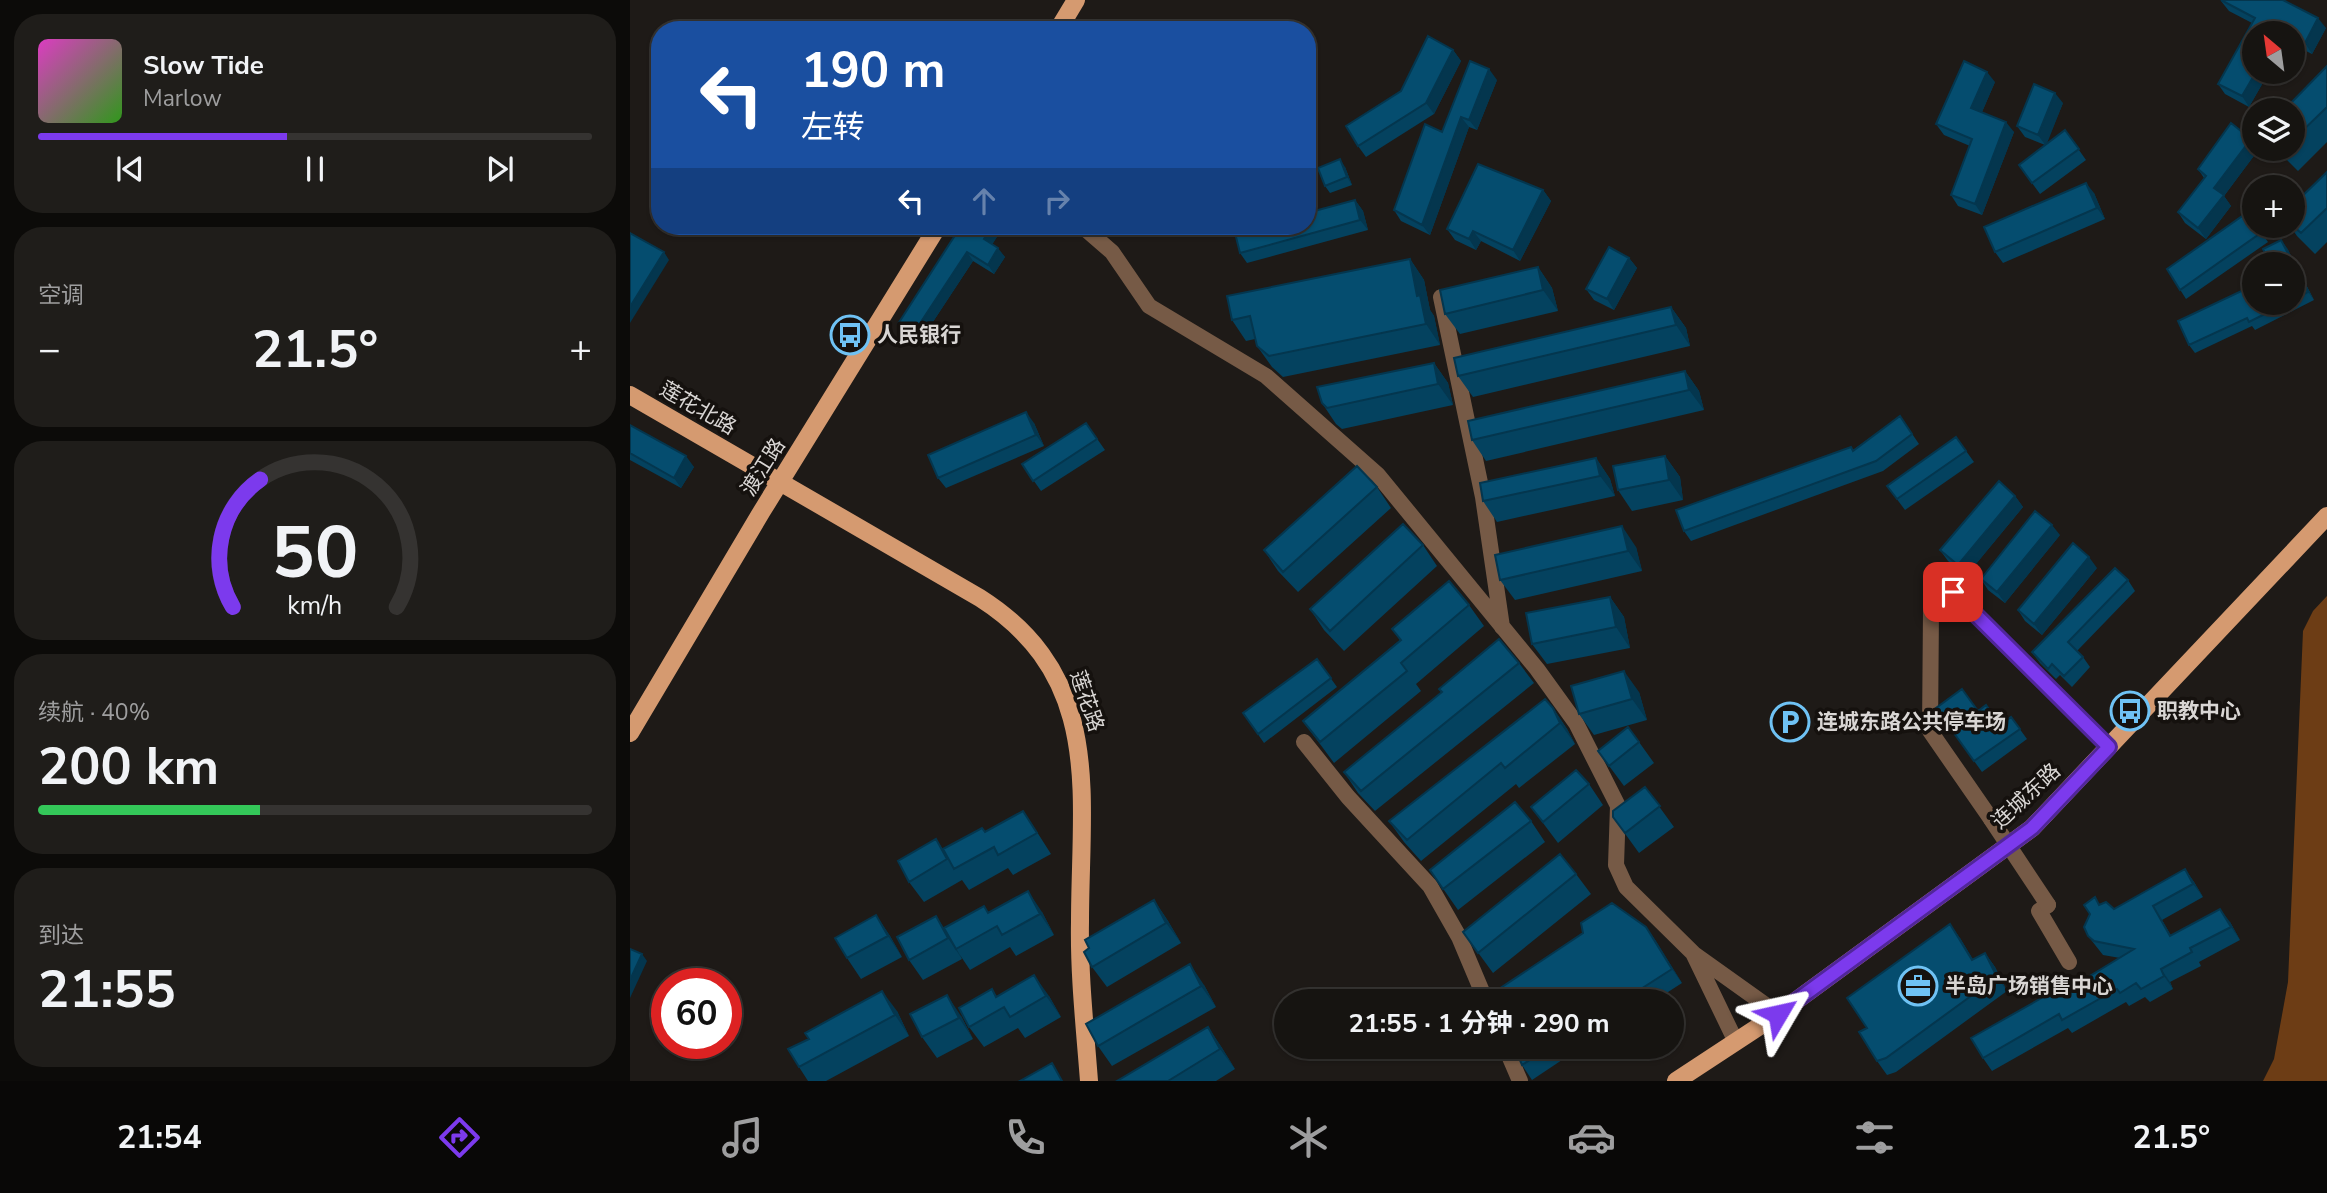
<!DOCTYPE html>
<html lang="zh">
<meta charset="utf-8">
<style>
body{margin:0;font-family:"Nunito Sans","Noto Sans SC",sans-serif;background:#1f1d1a;color:#f1f3f6;height:100vh;display:flex;flex-direction:column;font-size:26px;white-space:nowrap}
*{box-sizing:border-box;margin:0}
p{font-size:23px;color:#9e9e9f}
.icon{flex:none;width:38px;height:38px;fill:none;stroke:currentColor;stroke-width:2;stroke-linecap:round;stroke-linejoin:round}
.map{position:relative;flex:1;overflow:hidden}
.details{display:flex;flex-direction:column;gap:14px;padding:14px;background:#0c0b09;width:630px}
.details>*{flex:none}
.guide{position:absolute;left:21px;top:21px;width:665px;height:214px;border-radius:28px;box-shadow:0 2px 5px #0004,0 0 0 2px #353331;background:#1a4fa0;color:#fff;overflow:hidden}
.needle{width:46px;rotate:331deg}
.fabs{position:absolute;left:1612px;top:21px;display:grid;gap:14px}
.fabs a{display:grid;place-items:center;width:63px;height:63px;border-radius:50%;background:#161411;box-shadow:0 2px 5px #0004,0 0 0 2px #353331;font-size:35px}
.speed{position:absolute;left:21px;top:968px;display:flex;gap:14px;font-size:35px;font-weight:700;text-align:center}
.speed>*{display:grid;place-content:center;width:91px;height:91px;border-radius:50%;background:#161411;box-shadow:0 2px 5px #0004,0 0 0 2px #353331;line-height:1}
.speed .limit{border:10px solid #d22;background:#fff;color:#111}
.pin{position:absolute;display:grid;place-items:center;width:60px;height:60px;color:#fff;margin:-30px;border-radius:14px;box-shadow:0 4px 10px #0006}
.me{position:absolute;width:77px;margin:-38px;rotate:54deg;stroke-linejoin:round;filter:drop-shadow(0 0 5px #0008)}
.turn{display:flex;align-items:center;gap:24px;height:147px;padding:0 35px;font-size:32px}
.turn .icon{width:91px;height:91px;stroke-width:2.5}
.turn b{display:block;font-size:49px;line-height:60px}
.lanes{display:flex;align-items:center;height:66px;padding:0 35px;background:#0003;justify-content:center;gap:35px;direction:ltr}
.lanes .off{opacity:.35}
.big{font-size:52px;font-weight:700;line-height:1.1}
.details .widget{flex:1;display:flex;flex-direction:column;justify-content:center;gap:10px;min-width:0;padding:0 24px;border-radius:28px;background:#1f1d1a}
.details .dial{align-items:center;gap:0}
.dial svg{height:182px;overflow:visible;fill:none;stroke:#353331;stroke-width:7;stroke-linecap:round;text-anchor:middle}
.dial text{fill:#f1f3f6;stroke:none}
.song{display:flex;align-items:center;gap:21px}
.cover{width:84px;height:84px;border-radius:10px;background:linear-gradient(135deg,hsl(310 70% 55%),hsl(110 70% 35%))}
.played{height:7px;border-radius:4px;background:linear-gradient(90deg,#7c3aed 45%,#353331 45%)}
.keys{display:flex;justify-content:space-around;direction:ltr}
.heat{display:flex;justify-content:space-between;align-items:center;font-size:38px;direction:ltr}
.charge{height:10px;border-radius:5px;background:linear-gradient(90deg,#34c759 40%,#353331 0)}
.trip{position:absolute;left:644px;top:989px;width:410px;height:70px;border-radius:35px;background:#161411;box-shadow:0 2px 5px #0004,0 0 0 2px #353331;font-weight:700;line-height:70px;text-align:center}
.tabs{display:flex;height:112px;justify-content:space-around;align-items:center;background:#090807;color:#9e9e9f}
.tabs .icon{width:49px;height:49px}
.tabs .active{color:#7c3aed}
.tabs b{font-size:32px;color:#f1f3f6}
main{display:flex;flex:1;min-height:0}
.map>svg:first-child{display:block}
.water{fill:#6d3d15}
.lines{fill:none;stroke-linecap:round;stroke-linejoin:round}
.minor{stroke:#765a46;stroke-width:16}
.major{stroke:#d59a70;stroke-width:18}
.minor-bridge{stroke:#765a46;stroke-width:16}
.wall{fill:#04425f}
.shaded-wall{fill:#04364e}
.building{fill:#054d6f;stroke:#04364e;stroke-width:2}
.route-casing{stroke:#51269a;stroke-width:18}
.route{stroke:#7c3aed;stroke-width:12}
.labels{text-anchor:middle;dominant-baseline:central;stroke-width:7;stroke-linejoin:round;paint-order:stroke}
.poi-label{font-size:21px;font-weight:bold;fill:#d9d6d4;stroke:#15110e;text-anchor:start}
.street-label{font-size:21px;fill:#d9d6d4;stroke:#15110e}
</style>
<main>
<section class="details">
<div class="widget">
<div class="song"><i class="cover"></i><div><b>Slow Tide</b><p>Marlow</p></div></div>
<div class="played"></div>
<div class="keys"><svg class="icon" aria-label="previous" viewBox="0 0 24 24"><path d="M18 5L8 12l10 7zM5 5v14"/></svg><svg class="icon" aria-label="pause" viewBox="0 0 24 24"><path d="M8 5v14M16 5v14"/></svg><svg class="icon" aria-label="next" viewBox="0 0 24 24"><path d="M6 5l10 7-10 7zM19 5v14"/></svg></div>
</div>
<div class="widget"><p>空调</p>
<div class="heat"><a>−</a><b class="big">21.5°</b><a>+</a></div>
</div>
<div class="widget dial"><svg viewBox="0 0 100 80">
<path d="M14 69A42 42 0 1 1 86 69"/>
<path d="M14 69A42 42 0 0 1 26 13" stroke="#7c3aed"/>
<text x="50" y="56" font-size="32" font-weight="700">50</text>
<text x="50" y="72" font-size="11">km/h</text>
</svg></div>
<div class="widget"><p>续航 · 40%</p><b class="big">200 km</b><div class="charge"></div></div>
<div class="widget"><p>到达</p><b class="big">21:55</b></div>
</section>
<div class="map">
<svg width="1697" height="1081" viewBox="0 0 1697 1081">
<rect width="100%" height="100%" fill="#1e1a17"/>
<path class="water" d="M1697 596V1081H1633L1644 1059 1658 982 1673 631 1683 611Z"/>
<g class="lines">
<path class="minor" d="M452 226 482 252 519 306 636 376 748 475 907 669 946 723 988 806 986 865 996 887 1063 953 1106 1042
M811 297 853 497 872 627
M674 742 718 797 800 886 829 937 856 1001
M1361 819 1300 731 1301 610 1323 592 1479 747
M1418 905 1409 911 1439 962
M1064 954 1148 1014
M875 1046 890 1081"/>
<path class="major" d="M428 30 446 0
M0 395 350 598C475 678 450 794 450 922 449 975 455 1028 459 1081
M0 733 132 511 308 226
M1046 1081 1148 1014 1402 828 1697 516"/>
<path class="minor-bridge" d="M1361 819 1418 905"/>
</g>
<path class="wall" d="M1591 1 1696 28 1682 54 1662 44V33H1624V72H1639L1619 107 1595 94 1588 84 1622 23 1599 11Z
M823 50 831 61 804 114 736 157 728 146 771 91Z
M1697 66V142L1668 171 1646 149H1662V110Z
M867 80 847 130 839 127 800 235 771 221 764 210 812 132Z
M1365 82 1352 112 1384 132 1352 215 1328 206 1321 195 1340 146 1314 135 1306 124Z
M1433 103 1416 144 1435 130 1456 160 1410 194 1389 165 1415 145 1395 137 1387 126Z
M1629 149 1594 196 1601 206 1576 239 1555 223 1548 212 1574 178 1568 169Z
M715 167 722 185 700 193 695 186Z
M1697 172V242L1685 254 1667 236 1660 226H1662V206Z
M913 190 921 201 890 261 851 241 846 250 825 240 817 229Z
M1464 193 1475 219 1373 263 1365 252Z
M725 200 733 211 738 230 617 263 610 253 677 226Z
M331 226H374L362 244 375 257 364 274 343 261 289 343 274 333 268 324Z
M1627 226 1638 242 1556 299 1537 269Z
M1657 248 1684 300 1625 330 1622 326 1565 353 1559 345 1624 303H1662V264Z
M999 258 1007 268 984 310 964 300 956 289Z
M780 259 794 280 800 310 804 316 810 345 653 377 642 367 627 346 625 339 616 341 602 320Z
M908 267 922 288 928 311 830 334 815 314Z
M1041 307 1056 328 1060 346 843 397 828 376Z
M804 363 818 383 823 405 712 429 706 424 692 403Z
M1055 371 1069 391 1074 410 856 461 842 440Z
M1270 416 1289 444 1253 471 1061 541 1054 531 1223 450Z
M404 423 414 446 316 488 308 478Z
M456 423 475 450 411 491 392 464Z
M0 425 64 467 51 488 0 460Z
M1326 437 1344 462 1275 510 1257 486Z
M1035 456 1050 477 1053 500 1002 511 988 490Z
M966 458 980 479 985 496 867 522 853 501Z
M747 487 761 508 668 592 648 571 634 550Z
M1385 496 1393 507 1336 576 1318 561 1310 550Z
M1430 535 1375 603 1358 590 1351 579Z
M793 545 807 566 714 651 694 630 680 609Z
M1006 547 1012 571 885 600 870 580Z
M1467 568 1412 635 1395 621 1388 610Z
M1498 580 1505 591 1447 651 1453 657 1460 667 1442 687 1430 675 1426 679 1410 663 1402 652Z
M980 597 994 617 1000 648 917 664 902 644Z
M839 605 854 626 786 684 791 691 704 763 673 721 770 640 762 629Z
M687 659 707 687 634 743 613 713Z
M889 663 904 683 745 811 728 793 714 772Z
M1009 692 1017 720 964 735 949 714Z
M923 708 937 729 945 744 889 788 886 784 791 861 774 842 759 821Z
M1306 708 1348 711 1370 725 1381 717 1397 739 1352 772Z
M1009 742 1024 763 994 786 968 751Z
M959 784 973 805 928 843 901 807Z
M1015 787 1044 827 1009 853 983 817Z
M901 821 915 842 828 910 800 870Z
M356 832H407L421 854 383 875 378 868 339 890 332 880 294 902 279 882 306 839 314 851Z
M1555 869 1564 882 1573 897 1532 920 1541 936 1600 922 1610 940 1569 962 1571 966 1540 982 1543 989 1520 1002 1515 997 1499 1006 1496 1002 1442 1033 1438 1028 1362 1071 1353 1058 1441 987 1490 958 1473 955 1458 936 1470 904 1484 909Z
M946 874 961 894 863 973 833 932Z
M524 900 538 921 551 943 477 987 462 967 459 948Z
M412 912 424 935 386 956 380 947 340 970 330 955 332 959 293 980 279 960 315 930 359 913Z
M246 915 260 936 272 957 231 979 217 958Z
M1016 927 1052 983 1024 1001H866Z
M1330 938 1343 960 1355 953 1365 967 1377 991 1266 1072 1257 1075 1247 1061 1237 1028Z
M574 985 586 1007 482 1066 468 1046Z
M362 989 367 997 419 996 431 1017 395 1038 388 1028 354 1047 339 1027Z
M267 1011 279 1036 196 1081H178L169 1067Z
M331 1016 343 1039 307 1058 292 1037Z
M578 1027 592 1048 605 1069 586 1081H487Z
M884 1046H953L902 1080 892 1065Z"/>
<path class="shaded-wall" d="M1688 18 1696 28 1682 54 1675 43Z
M823 50 831 61 804 114 796 103Z
M859 69 867 80 847 130 839 120Z
M1357 72 1365 82 1349 119 1341 108Z
M1626 72H1639L1619 107 1612 96Z
M1425 93 1433 103 1416 146 1408 135Z
M831 117 839 127 800 235 792 225Z
M1376 122 1384 132 1352 215 1345 204Z
M1621 139 1624 142V149H1629L1594 196 1601 206 1576 239 1568 228 1584 188Z
M710 159 715 167 722 185 717 177Z
M1456 183 1464 193 1475 219 1467 208Z
M913 190 921 201 890 261 883 250Z
M725 200 733 211 738 230 730 220Z
M362 226H374L360 248 354 239Z
M843 231 851 241 846 250 839 239Z
M1651 240 1657 248 1684 300 1678 292Z
M368 248 375 257 364 274 358 265Z
M34 252 39 260 0 323V307Z
M337 252 343 261 289 343 283 334Z
M999 258 1007 268 984 310 977 299Z
M780 259 794 280 800 310 804 316 810 345 796 324 787 296Z
M908 267 922 288 928 311 913 290Z
M1041 307 1056 328 1060 346 1046 325Z
M804 363 818 383 823 405 808 384Z
M1055 371 1069 391 1074 410 1059 390Z
M396 412 404 423 414 446 406 435Z
M56 456 64 467 51 488 44 478Z
M1035 456 1050 477 1053 500 1039 480Z
M966 458 980 479 985 496 970 476Z
M1385 496 1393 507 1336 576 1328 565Z
M1422 525 1430 535 1375 603 1367 592Z
M992 526 1006 547 1012 571 998 551Z
M1459 557 1467 568 1412 635 1404 624Z
M980 597 994 617 1000 648 986 627Z
M994 671 1009 692 1017 720 1002 699Z
M923 708 937 729 945 744 930 723Z
M1555 869 1564 882 1573 897 1563 884Z
M398 891 412 912 424 935 410 914Z
M524 900 538 921 551 943 536 923Z
M1523 906 1532 920 1549 949 1540 936Z
M1590 909 1600 922 1610 940 1601 927Z
M246 915 260 936 272 957 258 936Z
M306 916 320 937 332 959 318 938Z
M1320 924 1330 938 1352 974 1342 960Z
M1016 927 1026 941 1052 983 1042 969Z
M1355 953 1365 967 1377 991 1367 977Z
M12 954 17 961 0 998V980Z
M560 964 574 985 586 1007 571 986Z
M1531 969 1540 982 1543 989 1534 976Z
M404 975 419 996 431 1017 416 996Z
M252 991 267 1011 279 1036 265 1015Z
M317 995 331 1016 343 1039 329 1018Z
M578 1027 592 1048 605 1069 590 1049Z"/>
<path class="building" d="M1591 0H1653L1688 18 1675 43 1662 37V33H1656L1649 30 1647 33H1624V72H1626L1612 96 1588 84 1625 18Z
M798 36 823 50 796 103 728 146 716 126 771 91Z
M840 61 859 69 839 120 831 117 792 225 764 210 795 124 812 132Z
M1334 61 1357 72 1341 108 1376 122 1345 204 1321 195 1342 139 1306 124Z
M1697 66V107L1662 141V110H1654Z
M1404 84 1425 93 1408 135 1387 126Z
M1601 123 1621 139 1584 188 1594 195 1568 228 1548 212 1576 176 1568 169Z
M1435 130 1449 149 1402 183 1389 165Z
M710 159 717 177 695 186 688 168Z
M848 164 913 190 883 250 843 231 839 239 817 229Z
M1697 172V208L1671 233 1662 225V206Z
M1456 183 1467 208 1365 252 1354 227Z
M725 200 730 220 610 253 605 233 609 232 608 226H677V213Z
M1618 212 1624 221V226H1627L1632 232 1550 290 1537 269Z
M331 226H362L354 239 368 248 358 265 337 252 283 334 268 324Z
M0 233 34 252 0 307Z
M1651 240 1678 292 1662 300V264H1640L1633 249Z
M979 247 999 258 977 299 956 289Z
M780 259 787 296 790 295 796 324 639 356 627 346 620 316 602 320 597 296Z
M908 267 913 290 815 314 810 290Z
M1624 285V303H1657L1619 322 1617 318 1559 345 1548 321Z
M1041 307 1046 325 828 376 824 358Z
M804 363 808 384 697 408 692 403 687 387Z
M1055 371 1059 390 842 440 838 421Z
M396 412 406 435 308 478 298 455Z
M1270 416 1282 434 1246 461 1054 531 1046 510 1221 447 1223 451Z
M456 423 467 439 403 481 392 464Z
M0 425 56 456 44 478 0 453Z
M1326 437 1336 451 1267 499 1257 486Z
M1035 456 1039 480 988 490 983 466Z
M966 458 970 476 853 501 850 483Z
M727 466 747 487 653 572 634 550Z
M1369 481 1385 496 1328 565 1310 550Z
M1405 511 1422 525 1367 592 1351 579Z
M773 524 793 545 700 631 680 609Z
M992 526 998 551 870 580 865 555Z
M1443 543 1459 557 1404 624 1388 610Z
M1485 568 1498 580 1438 642 1453 657 1434 676 1422 664 1418 669 1402 652Z
M819 581 839 605 771 663 777 671 690 742 673 721 771 640 762 629Z
M980 597 986 627 902 644 896 613Z
M869 639 889 663 731 791 714 772 812 692 809 689Z
M687 659 701 678 628 734 613 713Z
M994 671 1002 699 949 714 941 686Z
M1332 689 1348 711 1356 705 1370 725 1381 717 1390 729 1344 761 1306 708Z
M915 699 923 708 930 723 875 768 871 763 777 840 759 821Z
M998 727 1009 742 979 766 968 751Z
M946 770 959 784 913 822 901 807Z
M1015 787 1030 806 995 833 983 817V811Z
M885 802 901 821 813 889 800 870Z
M393 811 407 833 368 855 364 847 324 869 313 849 352 828 355 832Z
M306 839 317 859 279 882 268 861Z
M930 854 946 874 848 953 833 932Z
M1555 869 1563 884 1523 906 1540 936 1590 909 1601 927 1560 948 1562 952 1531 969 1534 976 1511 989 1506 983 1490 993 1487 989 1432 1020 1429 1014 1353 1058 1341 1038 1438 983 1440 988 1504 949 1464 941 1458 936 1454 927 1460 914 1454 905 1465 897 1469 905 1476 902 1484 909Z
M398 891 410 914 372 935 367 926 326 949 314 928 354 906 358 913Z
M524 900 536 923 462 967 454 952 459 948 455 940Z
M982 903 1016 927 1042 969 992 1001H866L863 993 953 933 951 923Z
M246 915 258 936 217 958 205 938Z
M306 916 318 938 279 960 267 937Z
M1320 924 1342 960 1355 953 1367 977 1256 1058 1247 1061 1229 1032 1237 1028 1217 998Z
M0 949 12 954 0 980Z
M560 964 571 986 468 1046 456 1024Z
M404 975 416 996 380 1017 374 1007 339 1027 329 1008 362 989 366 997Z
M252 991 265 1015 169 1067 158 1049 179 1039 175 1033Z
M317 995 329 1018 292 1037 280 1014Z
M578 1027 590 1049 538 1081H487Z
M884 1046H921L892 1065Z
M422 1063 432 1081H390Z"/>
<g class="lines">
<defs>
<path id="route" d="M1148 1014 1402 828 1479 747 1323 592"/>
</defs>
<use href="#route" class="route-casing"/>
<use href="#route" class="route"/>
</g>
<defs>
<symbol id="bus-ring" viewBox="-11 -11 22 22"><circle r="9.5" fill="#15110e" stroke="#6fc2f4" stroke-width="1.5"/><path d="M-5-6H5V4H4V6H2V4H-2V6H-4V4H-5ZM-3.5-4V0h7V-4ZM-3.5 1.2v1.5H-2V1.2ZM2 1.2v1.5H3.5V1.2Z" fill="#6fc2f4"/></symbol>
<symbol id="parking-ring" viewBox="-11 -11 22 22"><circle r="9.5" fill="#15110e" stroke="#6fc2f4" stroke-width="1.5"/><path d="M-3.5-5.5H1a3.5 3.5 0 0 1 0 7H-1V5.5H-3.5ZM-1-3.4V-.6H.8a1.4 1.4 0 0 0 0-2.8Z" fill="#6fc2f4"/></symbol>
<symbol id="office-ring" viewBox="-11 -11 22 22"><circle r="9.5" fill="#15110e" stroke="#6fc2f4" stroke-width="1.5"/><path d="M-6-3h4V-5.5h4V-3h4V5H-6ZM-1-4.5V-3h2v-1.5ZM-6 0V1H6V0Z" fill="#6fc2f4"/></symbol>
</defs>
<g fill-rule="evenodd">
<use href="#bus-ring" x="198" y="313" width="44" height="44"/>
<use href="#bus-ring" x="1478" y="689" width="44" height="44"/>
<use href="#parking-ring" x="1138" y="700" width="44" height="44"/>
<use href="#office-ring" x="1266" y="964" width="44" height="44"/>
</g>
<g class="labels">
<g class="poi-label">
<text x="247" y="335">人民银行</text>
<text x="1527" y="711">职教中心</text>
<text x="1187" y="722">连城东路公共停车场</text>
<text x="1315" y="986">半岛广场销售中心</text>
</g>
<g class="street-label">
<text transform="translate(68 408) rotate(30)">莲花北路</text>
<text transform="translate(133 467) rotate(-58)">渡江路</text>
<text transform="translate(457 701) rotate(71)">莲花路</text>
<text transform="translate(1396 796) rotate(-43)">连城东路</text>
</g>
</g>
</svg>
<div class="fabs">
<a><svg class="needle" viewBox="-14 -14 28 28"><path d="M0-13l5 13h-10z" fill="#e53935"/><path d="M0 13l5-13h-10z" fill="#9e9e9f"/></svg></a>
<a><svg class="icon" aria-label="layers" viewBox="0 0 24 24"><path d="M12 4l9 5-9 5-9-5zM3 14l9 5 9-5"/></svg></a>
<a>+</a>
<a>−</a>
</div>
<div class="speed"><div class="limit">60</div></div>
<div class="pin" style="left:1323px;top:592px;background:#d93025"><svg class="icon" aria-label="arrive" viewBox="0 0 24 24"><path d="M6 21V4h12l-3 4 3 4H6"/></svg></div>
<svg class="me" style="left:1148px;top:1014px" viewBox="-20 -20 40 40"><path d="M0-17L14 15 0 8-14 15z" fill="#7c3aed" stroke="#fff" stroke-width="4"/></svg>
<div class="trip">21:55 · 1 分钟 · 290 m</div>
<div class="guide">
<div class="turn"><svg class="icon" aria-label="left" viewBox="0 0 24 24"><path d="M17 20v-9H6M10 6l-5 5 5 5"/></svg><div><b>190 m</b>左转</div></div>
<div class="lanes"><svg class="icon" aria-label="left" viewBox="0 0 24 24"><path d="M17 20v-9H6M10 6l-5 5 5 5"/></svg><svg class="icon off" aria-label="ahead" viewBox="0 0 24 24"><path d="M12 20V5M6 11l6-6 6 6"/></svg><svg class="icon off" aria-label="right" viewBox="0 0 24 24"><path d="M7 20v-9h11M14 6l5 5-5 5"/></svg></div>
</div>
</div>
</main>
<nav class="tabs">
<b>21:54</b>
<svg class="icon active" aria-label="directions" viewBox="0 0 24 24"><path d="M12 3l9 9-9 9-9-9zM9 14v-3h6M13 9l2 2-2 2"/></svg>
<svg class="icon" aria-label="music" viewBox="0 0 24 24"><path d="M9 18V5l10-2v13"/><circle cx="6" cy="18" r="3"/><circle cx="16" cy="16" r="3"/></svg>
<svg class="icon" aria-label="phone" viewBox="0 0 24 24"><path d="M5 4h4l2 5-3 2q2 4 5 5l2-3 5 2v4C11 20 4 13 5 4z"/></svg>
<svg class="icon" aria-label="climate" viewBox="0 0 24 24"><path d="M12 3v18M4 7l16 10M4 17L20 7"/></svg>
<svg class="icon" aria-label="car" viewBox="0 0 24 24"><path d="M5 17H2v-5l4-1 3-4h7l3 4 3 1v5h-3M9 17h6M6 11h13"/><circle cx="7" cy="17" r="2"/><circle cx="17" cy="17" r="2"/></svg>
<svg class="icon" aria-label="filters" viewBox="0 0 24 24"><path d="M4 7h16M4 17h16"/><circle cx="9" cy="7" r="2"/><circle cx="15" cy="17" r="2"/></svg>
<b>21.5°</b>
</nav>
